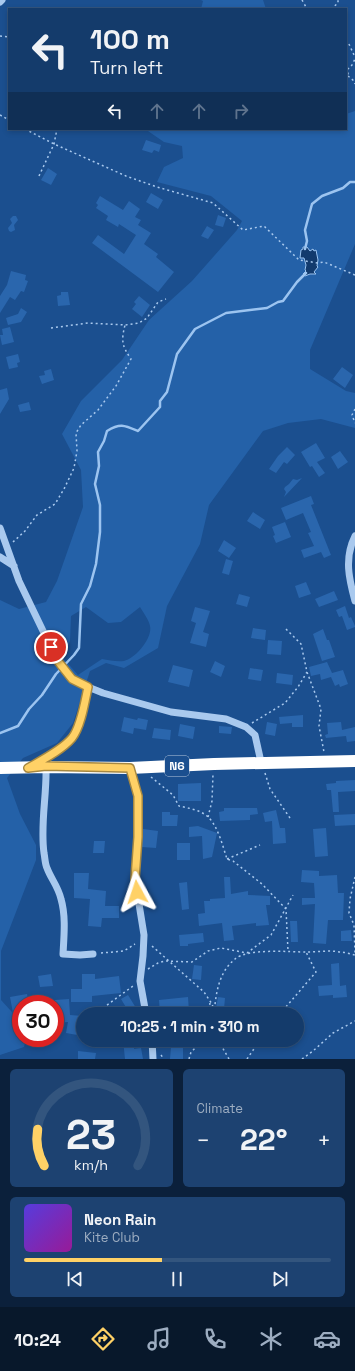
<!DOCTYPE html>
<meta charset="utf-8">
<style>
body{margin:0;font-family:"Space Grotesk",sans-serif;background:#1d4271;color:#f1f3f6;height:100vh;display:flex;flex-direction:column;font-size:15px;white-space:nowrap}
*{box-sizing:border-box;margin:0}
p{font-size:13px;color:#9dadc1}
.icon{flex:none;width:22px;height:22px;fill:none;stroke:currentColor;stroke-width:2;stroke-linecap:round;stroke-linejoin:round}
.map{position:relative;height:1059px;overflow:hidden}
.sheet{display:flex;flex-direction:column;gap:10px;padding:10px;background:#0b203b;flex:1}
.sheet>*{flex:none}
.banner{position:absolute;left:8px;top:8px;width:339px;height:122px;border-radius:0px;box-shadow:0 2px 6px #0003,0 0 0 1px #33557e;background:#143b6b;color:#f1f3f6;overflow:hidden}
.speed{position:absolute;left:12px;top:995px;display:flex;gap:8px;font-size:20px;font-weight:700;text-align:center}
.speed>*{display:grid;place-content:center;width:52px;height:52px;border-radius:50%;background:#143b6b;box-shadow:0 2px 6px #0003,0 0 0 1px #33557e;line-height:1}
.speed .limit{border:6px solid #d22;background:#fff;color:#111}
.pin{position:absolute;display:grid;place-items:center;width:34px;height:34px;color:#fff;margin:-17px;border:2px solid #fff;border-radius:50%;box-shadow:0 1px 4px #0007}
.me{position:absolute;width:44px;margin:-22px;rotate:355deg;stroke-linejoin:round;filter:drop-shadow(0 0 3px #0008)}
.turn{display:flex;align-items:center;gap:14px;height:84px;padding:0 16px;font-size:18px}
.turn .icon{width:52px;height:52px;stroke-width:2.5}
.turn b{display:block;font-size:28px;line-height:34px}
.lanes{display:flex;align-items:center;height:38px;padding:0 16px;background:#0003;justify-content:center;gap:20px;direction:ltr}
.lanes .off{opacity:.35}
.big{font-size:30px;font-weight:700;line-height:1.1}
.sheet .card{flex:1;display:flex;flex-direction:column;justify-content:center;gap:6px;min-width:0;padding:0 14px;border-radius:6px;background:#1d4271}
.sheet .dial{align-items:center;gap:0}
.dial svg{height:104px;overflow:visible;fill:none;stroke:#33557e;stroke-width:7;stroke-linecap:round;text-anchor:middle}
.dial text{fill:#f1f3f6;stroke:none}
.song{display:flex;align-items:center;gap:12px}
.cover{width:48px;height:48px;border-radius:6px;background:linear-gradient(135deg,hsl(250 70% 55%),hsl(300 70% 35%))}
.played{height:4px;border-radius:2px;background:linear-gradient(90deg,#ffd166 45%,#33557e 45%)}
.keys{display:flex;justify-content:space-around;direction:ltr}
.heat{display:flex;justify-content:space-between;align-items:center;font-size:22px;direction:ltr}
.sheet .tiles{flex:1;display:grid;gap:10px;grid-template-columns:1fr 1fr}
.card:last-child{grid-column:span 2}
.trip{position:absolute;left:76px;top:1007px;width:228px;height:40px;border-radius:20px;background:#143b6b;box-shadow:0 2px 6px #0003,0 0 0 1px #33557e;font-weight:700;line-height:40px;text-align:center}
.tabs{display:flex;height:64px;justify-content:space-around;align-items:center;background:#08182b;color:#9dadc1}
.tabs .icon{width:28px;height:28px}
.tabs .on{color:#ffd166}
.tabs b{font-size:18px;color:#f1f3f6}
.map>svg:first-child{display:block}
.green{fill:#2461a8;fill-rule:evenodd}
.water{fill:#123a6d;stroke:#9cc4f0}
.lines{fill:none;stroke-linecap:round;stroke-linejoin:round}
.stream{stroke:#9cc4f0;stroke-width:2.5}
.building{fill:#2a66ad}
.path{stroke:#a9c9ee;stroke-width:1.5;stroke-dasharray:2 3;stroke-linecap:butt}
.minor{stroke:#a9c9ee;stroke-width:7}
.highway{stroke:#fff;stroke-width:12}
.route-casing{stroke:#a68842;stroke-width:10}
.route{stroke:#ffd166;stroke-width:7}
.labels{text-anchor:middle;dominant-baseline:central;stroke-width:4;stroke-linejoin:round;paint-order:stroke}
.shield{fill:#1b4f8f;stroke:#bbcadd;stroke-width:1}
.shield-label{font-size:12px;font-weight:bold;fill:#fff}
</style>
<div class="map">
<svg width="355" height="1059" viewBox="0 0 355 1059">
<rect width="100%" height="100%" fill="#1b4f8f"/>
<path class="green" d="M201 0H263L266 9H201L203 1Z
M355 111V244L310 350V369L346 391 355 393V428L321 419 288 423 263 431 209 505 200 544 167 606 158 648 124 668 106 663 90 671 73 723 57 743 23 758 7 778 20 814 36 845V860L1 951V1000L21 1022V1038H26L24 1047 0 1055V600L19 609 46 602 57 581 83 507 81 470 62 434 81 401 122 360 149 320 192 281 237 230 242 221 211 196 157 182 164 167 183 158 182 146 164 142 145 129H346V114ZM86 607 108 623 121 622 140 607C143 612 149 620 150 626 153 638 135 659 124 661 116 662 109 660 102 659L78 675 63 658 70 641 71 616Z"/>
<path class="water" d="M303 247H307L310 251 313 249 314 251 316 250 318 260 317 266 318 267 314 272 316 274H310L305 276 303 274 306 271 305 270 306 265 304 258H300L301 250 303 249Z"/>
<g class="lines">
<path class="stream" d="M305 249 307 241 305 230 312 204 322 196 343 188 350 182H355
M0 733 18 726 29 709 42 695 56 674 74 655 79 648 81 604 90 586 96 564 100 532V505L95 484 99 466 98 452 104 441 107 431C120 423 124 425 138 431L160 407V401L167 392 177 354 195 329 226 313 267 308 278 302 283 301 297 282 306 273"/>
</g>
<path class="building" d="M146 140 161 145 159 152 154 150 152 153 142 150Z
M48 168 57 174 51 185 41 180Z
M151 193 163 200 158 209 146 202Z
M100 196 123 210 129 201 140 209 135 217 141 220 138 225 151 233 144 244 158 254 156 257 174 272 158 292 92 243 98 235 124 254 136 235 119 224 118 227 106 220 108 216 96 208 98 205 96 203Z
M218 215 226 218 223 227 215 225Z
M13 216H16L18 220 14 225 15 230 11 232 9 231 8 228 12 223 10 219Z
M207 226 214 230 208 239 201 236Z
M11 271 26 275 25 280 28 281 24 292 21 291 15 300 10 297 0 313V296L7 285Z
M61 292H68L70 305 58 306 57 296 61 295Z
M139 296 150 305 142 317 132 309 136 304 134 302Z
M21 308 27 312 21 322 8 325 6 318 18 314Z
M10 327 14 342 2 345 0 335H3L2 329Z
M18 354 20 362 17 363 18 367 9 369 6 357Z
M342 367 353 375 345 388 333 379Z
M51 369 54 380 42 384 39 376 45 375 44 371Z
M7 388 9 399 0 414V390Z
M29 402 31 410 20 412 18 405Z
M316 443 325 458 317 462 325 473 319 477 312 466 310 467 301 452Z
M287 447 295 455 287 464 284 462 276 473 269 469 278 456Z
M340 451 348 462 338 469 331 457Z
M302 478 284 497 286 492 284 489 285 487 289 484 293 479 297 480Z
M311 496 314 504 311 505 331 555 324 558 321 552 304 558 301 550 314 546 308 533 311 532 303 513 286 520 281 508Z
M253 512 265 520 260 529 247 521Z
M285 522 291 537 276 543 273 536 275 535 272 527Z
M224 540 236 548 229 558 218 551Z
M226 559 233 561 229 575 222 573Z
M306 582 311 594 299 598 295 586Z
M334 591 338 600 319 607 315 599Z
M239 594 250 597 247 607 236 604Z
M345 606 349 618 351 617 355 626V627L347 630 342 616 339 617 336 610Z
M195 607 210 611 203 632 209 634 206 647 190 643 196 623 191 621Z
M253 628 266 630 265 640 251 638Z
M323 629 327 640H329L335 657 322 661 313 634Z
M268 640 282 641 281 655 267 654Z
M215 661 225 666 221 677 210 672Z
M327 662 332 673 343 670 348 684 340 687 339 684 335 686 331 677 321 680 320 674 311 676 309 667Z
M173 665 193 670 189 687 168 682Z
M250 668 263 670 261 681 248 679Z
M277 673 293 675 292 685 276 683Z
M303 715V727H292V723L280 724 279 717Z
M124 717 137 720 138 718 148 720 146 730 134 728 133 734 121 731Z
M267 722 277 724 275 736 265 734Z
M341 722 342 730 355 727V741L347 742 346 736 326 738 325 735 328 734 327 723Z
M180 724 195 727 193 739 178 736Z
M219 726 232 727 231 734 219 733Z
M154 728 171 730 170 740 152 738Z
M355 780V791L338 792 339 812H333L331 790H327L326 784 336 783V781Z
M201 783V801H178V784Z
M224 808H257L258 814 250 815V820L220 821 219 812 224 811Z
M276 810 280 828H285L286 843 273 844 272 821 265 822 263 813Z
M162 812H170V815H178L177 826H162Z
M355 814V825L335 826 334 815Z
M198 826 217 833 212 857 203 859 202 836 189 837V827Z
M326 828 328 856 315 857 313 829Z
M143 829 158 831 156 848 142 847Z
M94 841H105L104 853H93Z
M177 843H190V860H177Z
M302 870 319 871V876L337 875 338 893H344L343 920H328L326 944 313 943 315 904 302 905V898H315L314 883 301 882Z
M74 873H89L88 889 106 891 105 906H119V918H102L101 927 88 926 90 899 74 898Z
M224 877H230L231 894 248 891V895L270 896V905H266L269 925 256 926V923L232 926 234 940 224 941 222 923 199 926 198 914 205 913 204 901H210V899L225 898Z
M187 882 189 909 182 910 179 883Z
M290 921H297L298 942H291Z
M351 930 352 941H341V931Z
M203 933 204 942 188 944V946H180L179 935Z
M339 963 340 986 346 985 347 997 333 998V995L319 996 318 986 332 985 331 964Z
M194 965 202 966 201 980 192 979Z
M51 974 53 986 40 987 38 976Z
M82 974H95V979L119 976 121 993 92 996V1002H71V989H82Z
M27 994 29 1004H21V1012L13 1013 10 997Z
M128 995 136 1008V1014H130L121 999Z
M188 997 189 1012H173V1014H160L159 1000Z
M218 997 225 998 224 1009 216 1008Z
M69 999 70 1015 83 1016V1036L66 1033 68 1022 55 1023V1000Z
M123 1040H135L134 1049 141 1048 143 1059H125Z
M171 1047 183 1048V1059H170Z
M78 1051 96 1053 95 1059H78Z"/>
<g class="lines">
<path class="path" d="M302 0 306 7V9
M331 9 338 3V0
M0 36 9 37
M346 40 348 42 355 57
M348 76 354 81 355 84
M346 79 348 76V69L352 65 355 59
M0 115 9 120
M25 129 54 144 126 176 157 187 213 203 243 230 264 226 299 260 318 263 324 262 355 275
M39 176 54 144 57 129
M51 328 88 323 125 325 139 323 147 318 158 302 166 299
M355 409 352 415 355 423
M13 542 25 531 37 515 55 504 64 489 74 468 77 451 76 433 81 425 98 410 116 386 131 359C122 346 121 341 125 325
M286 629 301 644 307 672 321 709 319 726 324 752
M252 723 285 703 298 687 307 672
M265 773 270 789 290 818
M151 777 173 795 179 806C188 808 201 810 208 817 218 826 223 847 227 859L233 861 262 884 286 909 288 951
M208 817 212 801 213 774
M227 859 260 845
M355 877 350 899 349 913 354 925 355 953
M152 946 204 992 212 1004 214 1010
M101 953 124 951 135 944
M148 969 158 963 165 961 192 962 208 951 221 948 247 953 271 935 293 895
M103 1008 133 986
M198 1014 205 1010 210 1004 209 1000
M214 1014C216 994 218 973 235 959 248 948 289 952 307 952 318 952 329 950 340 952 345 952 350 954 355 955
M273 1014 285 1008 316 972 306 952
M218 1040 229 1059
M161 1055 164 1059
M189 1059 191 1052 204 1040
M247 1059 260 1040
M302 1059 313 1051 333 1033 355 1021"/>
<path class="minor" d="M0 2 2 0
M0 528 19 581 57 660 72 679 88 687 103 693 171 712 226 719 246 727 255 735 261 762
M355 536C344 558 349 579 355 601
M0 557 14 566
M32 765C46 757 61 750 72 738 81 728 85 701 88 687
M46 767C47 795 40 824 44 853 45 858 45 864 47 868 51 879 58 886 61 899 66 916 64 936 63 954L80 955 93 954
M130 768 138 796V837L135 879 144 935 143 956 140 981 146 1014
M152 1040 153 1059"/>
<path class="highway" d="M0 768 46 767 130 768 214 764 355 761"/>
</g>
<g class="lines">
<defs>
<path id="route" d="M51 647 57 660 72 679 88 687C85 701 81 727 72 738 62 750 42 760 28 768L46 766 130 768 138 796V837L135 879 137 892"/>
</defs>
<use href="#route" class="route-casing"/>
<use href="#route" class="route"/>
</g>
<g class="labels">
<rect class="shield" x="165" y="756" width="24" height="20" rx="3"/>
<g class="shield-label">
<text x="177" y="766">N6</text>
</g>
</g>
</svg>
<div class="speed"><div class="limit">30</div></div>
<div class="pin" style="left:51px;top:647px;background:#d93025"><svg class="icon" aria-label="arrive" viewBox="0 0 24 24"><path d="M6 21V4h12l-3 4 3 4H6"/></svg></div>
<svg class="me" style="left:137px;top:892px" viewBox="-20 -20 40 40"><path d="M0-17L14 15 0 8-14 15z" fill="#ffd166" stroke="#fff" stroke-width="4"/></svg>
<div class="trip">10:25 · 1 min · 310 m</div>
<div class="banner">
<div class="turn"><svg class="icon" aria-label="left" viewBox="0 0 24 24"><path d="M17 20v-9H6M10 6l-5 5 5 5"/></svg><div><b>100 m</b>Turn left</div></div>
<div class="lanes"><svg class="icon" aria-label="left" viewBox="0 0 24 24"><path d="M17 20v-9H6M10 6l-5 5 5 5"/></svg><svg class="icon off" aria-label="ahead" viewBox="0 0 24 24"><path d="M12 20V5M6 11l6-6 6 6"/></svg><svg class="icon off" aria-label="ahead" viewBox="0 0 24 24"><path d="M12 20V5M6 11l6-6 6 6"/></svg><svg class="icon off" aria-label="right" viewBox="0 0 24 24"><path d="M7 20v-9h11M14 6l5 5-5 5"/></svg></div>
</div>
</div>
<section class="sheet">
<div class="tiles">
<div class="card dial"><svg viewBox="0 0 100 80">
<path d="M14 69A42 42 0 1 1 86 69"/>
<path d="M14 69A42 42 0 0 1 9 41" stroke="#ffd166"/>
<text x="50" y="56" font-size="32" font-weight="700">23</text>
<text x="50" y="72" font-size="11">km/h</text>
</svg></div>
<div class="card"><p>Climate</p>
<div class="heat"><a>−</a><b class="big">22°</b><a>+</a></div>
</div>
<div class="card">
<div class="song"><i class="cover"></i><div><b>Neon Rain</b><p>Kite Club</p></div></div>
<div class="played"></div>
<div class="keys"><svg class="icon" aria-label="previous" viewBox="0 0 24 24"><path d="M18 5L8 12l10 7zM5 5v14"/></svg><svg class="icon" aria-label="pause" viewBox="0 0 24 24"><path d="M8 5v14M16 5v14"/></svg><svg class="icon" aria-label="next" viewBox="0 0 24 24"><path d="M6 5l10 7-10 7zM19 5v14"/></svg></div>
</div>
</div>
</section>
<nav class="tabs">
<b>10:24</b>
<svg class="icon on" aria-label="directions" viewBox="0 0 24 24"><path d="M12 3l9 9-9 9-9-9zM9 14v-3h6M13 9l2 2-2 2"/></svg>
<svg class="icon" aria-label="music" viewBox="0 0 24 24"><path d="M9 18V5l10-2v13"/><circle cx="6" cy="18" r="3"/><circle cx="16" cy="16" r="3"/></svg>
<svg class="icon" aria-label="phone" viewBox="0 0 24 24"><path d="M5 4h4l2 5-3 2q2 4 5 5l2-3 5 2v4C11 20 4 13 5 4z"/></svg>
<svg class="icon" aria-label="climate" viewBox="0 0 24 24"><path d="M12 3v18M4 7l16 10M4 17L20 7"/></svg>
<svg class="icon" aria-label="car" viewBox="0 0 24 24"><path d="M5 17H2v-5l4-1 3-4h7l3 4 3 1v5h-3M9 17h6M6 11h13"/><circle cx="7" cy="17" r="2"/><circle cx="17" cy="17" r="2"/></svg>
</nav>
